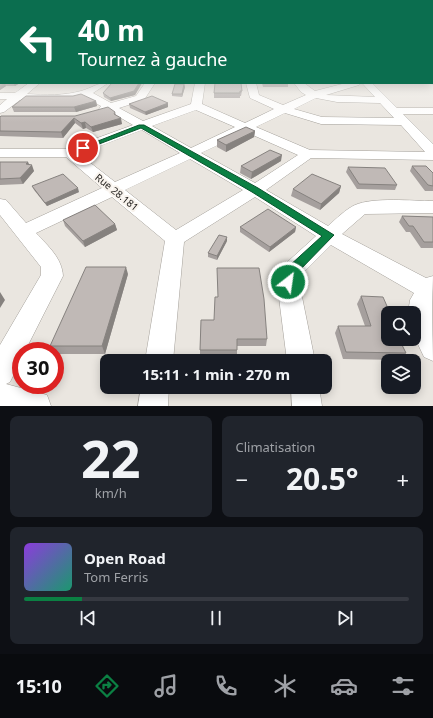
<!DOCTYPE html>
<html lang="fr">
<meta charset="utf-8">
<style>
body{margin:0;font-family:"Noto Sans",sans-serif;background:#20242c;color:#f1f3f6;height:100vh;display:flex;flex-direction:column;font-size:15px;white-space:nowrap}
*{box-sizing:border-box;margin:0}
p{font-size:13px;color:#9ea1a6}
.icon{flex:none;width:22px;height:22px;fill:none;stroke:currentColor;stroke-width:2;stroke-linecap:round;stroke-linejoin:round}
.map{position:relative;height:406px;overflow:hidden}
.panel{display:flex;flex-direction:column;gap:10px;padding:10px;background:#0d0f14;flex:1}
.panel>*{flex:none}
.top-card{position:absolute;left:0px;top:0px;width:433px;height:84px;box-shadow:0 2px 10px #0003;background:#0b6e4f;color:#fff;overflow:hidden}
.buttons{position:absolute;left:381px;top:306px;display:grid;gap:8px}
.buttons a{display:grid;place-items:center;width:40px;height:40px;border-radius:8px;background:#171b24;box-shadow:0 2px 10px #0003;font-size:20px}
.speed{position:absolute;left:12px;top:342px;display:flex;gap:8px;font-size:20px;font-weight:700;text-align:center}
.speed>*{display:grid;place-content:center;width:52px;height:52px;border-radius:50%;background:#171b24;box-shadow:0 2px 10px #0003;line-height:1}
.speed .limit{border:6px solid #d22;background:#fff;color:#111}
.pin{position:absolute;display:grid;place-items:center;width:34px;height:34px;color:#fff;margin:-17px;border:2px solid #fff;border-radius:50%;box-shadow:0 1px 4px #0007}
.me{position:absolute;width:44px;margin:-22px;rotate:30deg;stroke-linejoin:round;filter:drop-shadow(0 0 3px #0008)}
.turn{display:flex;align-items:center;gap:14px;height:84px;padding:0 12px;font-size:18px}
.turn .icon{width:52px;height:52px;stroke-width:2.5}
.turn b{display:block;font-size:28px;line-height:34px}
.big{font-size:30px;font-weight:700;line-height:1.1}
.panel .card{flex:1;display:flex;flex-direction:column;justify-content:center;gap:6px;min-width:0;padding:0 14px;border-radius:8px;background:#20242c}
.panel .dial{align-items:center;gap:0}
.dial b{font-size:52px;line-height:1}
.song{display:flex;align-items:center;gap:12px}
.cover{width:48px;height:48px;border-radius:6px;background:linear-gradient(135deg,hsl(270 70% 55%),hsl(160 70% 35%))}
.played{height:4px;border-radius:2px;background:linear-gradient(90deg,#0b8043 15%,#363941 15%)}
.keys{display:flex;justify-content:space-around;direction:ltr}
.heat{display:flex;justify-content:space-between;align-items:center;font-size:22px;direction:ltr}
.panel .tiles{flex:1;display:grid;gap:10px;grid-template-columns:1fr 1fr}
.card:last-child{grid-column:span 2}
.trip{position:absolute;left:100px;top:354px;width:232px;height:40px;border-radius:8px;background:#171b24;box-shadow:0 2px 10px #0003;font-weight:700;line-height:40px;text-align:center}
.menu{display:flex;height:64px;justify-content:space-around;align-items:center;background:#090b0e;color:#9ea1a6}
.menu .icon{width:28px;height:28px}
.menu .current{color:#0b8043}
.menu b{font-size:18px;color:#f1f3f6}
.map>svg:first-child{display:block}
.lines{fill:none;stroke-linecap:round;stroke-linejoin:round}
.minor-casing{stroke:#a4a09a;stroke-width:1}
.minor{fill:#fff;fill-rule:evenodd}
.wall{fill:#a59f9d}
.shaded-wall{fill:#86827f}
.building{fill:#c0b9b6;stroke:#86827f}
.route{fill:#0b8043;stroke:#07532c}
.labels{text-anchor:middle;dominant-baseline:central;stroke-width:4;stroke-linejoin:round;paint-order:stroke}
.street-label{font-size:10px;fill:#252321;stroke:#f8f3ed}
</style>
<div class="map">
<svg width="433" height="406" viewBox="0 0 433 406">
<rect width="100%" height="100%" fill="#eae6e0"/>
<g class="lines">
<defs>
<path id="minor" d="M432 78 433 84 429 83H432Z
M29 83H40L27 94C45 95 64 96 81 91 92 88 96 83 108 83L93 93 111 103 136 96 145 83H155L144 100 119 108 143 121 191 104 195 83H205L202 104 245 123 274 109 250 98 246 83H256L259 95 283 105 306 95 301 92 294 83H304L315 91 346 83H361L359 85 326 95 375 97 362 83H372L397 108H433V114H403L433 144V160L311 158 266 190 328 226C336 219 346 209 355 205 373 197 413 201 433 201V213L365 214 342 234 426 278 433 276 432 308 433 361 424 357 414 336V313H408L410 300 414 293 331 245 301 275 299 282 315 361H287L277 282 284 265 316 236 255 197 184 242 173 361H145L165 241 112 197 36 233C48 246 62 258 63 276L25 351H21V360L10 382 6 384 47 395 51 406H0V345L41 275V267L0 215V199L6 200 26 223 102 188 66 157H0V149H67L133 125 109 111H100L99 109 101 106 84 97 54 100H20L4 112 0 113V105L7 99H0V93H15ZM316 98 337 102 380 103 394 118 322 117 294 109ZM196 110 235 127 191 148 152 126ZM285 113 321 124 401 125 425 152 310 150 256 127ZM142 130 180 153 115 182 79 154ZM246 132 298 155 255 183 201 153ZM190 159 243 190 176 230 125 190Z
M141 387H169L168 406H138Z
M291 387H319L322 406H292Z"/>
</defs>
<use href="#minor" class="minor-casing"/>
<use href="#minor" class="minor"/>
</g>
<path class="wall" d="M0 70 1 83H20L15 86H6L0 90Z
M112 83H142L135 95 111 101 104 97 103 93Z
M262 83H288V87H263Z
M184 84 185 87 182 97 172 96V94Z
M242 91 241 96H240V98H214V93Z
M96 101 97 106 76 112H14L12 107Z
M168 103V107L146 115 130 108 129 104Z
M115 112 116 115 122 124 93 132 86 128 83 129 75 123 63 138 0 136V117L75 116Z
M255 131 254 137 226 152 217 147V140Z
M281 161 251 179 240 173 241 166Z
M0 162H28L29 165 34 171 23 184 0 185Z
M412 166 433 173V191H425L410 171Z
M348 167 397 185 395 190 357 189 346 172Z
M32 186 79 192 47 206 34 190Z
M341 186 339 193 320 210 291 196 293 189Z
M402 216 433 217V248H421L410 232H406L399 222Z
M63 220 115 224 117 230 85 247 65 226Z
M240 227H296L295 232 269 252 240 232Z
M227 241 217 260 208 257V253Z
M128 274 105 354H55V351H53L50 346Z
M361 296 388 339 406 353 400 360 343 359 335 333 338 326H365L357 304Z
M201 320 267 339 266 346H237V357H200V350Z"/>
<path class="shaded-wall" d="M4 83H5L6 86 0 90V85Z
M13 83H20L15 86Z
M139 83H142L135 95 111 101 110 98Z
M184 84 185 87 182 97V94Z
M96 101 97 106 76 112 74 107Z
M168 103V107L146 115 145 112Z
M74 118 75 123 63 138 61 132Z
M121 118 122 124 93 132 91 127Z
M85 122 86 128 83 129 81 123Z
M255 131 254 137 226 152V145Z
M282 155 281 161 251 179 252 172Z
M28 162 30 167 32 165 34 171 23 184 20 178 26 164Z
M341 186 339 193 320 210 321 204Z
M78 188 79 192 47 206 45 203Z
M115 224 117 230 85 247 83 241Z
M296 227 295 232 269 252 270 247Z
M227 237V241L217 260V256Z
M126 267 128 274 105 354 102 346Z
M0 292 5 300 0 308Z"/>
<path class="building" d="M0 65H1V83H4L0 85V70H1Z
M112 83H139L134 91 110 98 103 93Z
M215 83H241L242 91H240V93H214Z
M175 84H184L182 94H172Z
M81 94 96 101 74 107H12L26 96H73Z
M152 96 168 103 145 112 129 104Z
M108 107 115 112 114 114 121 118 91 127 85 122 81 123 74 118 61 132 0 131V117L1 116H75Z
M246 127 255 131 226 145 217 140Z
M270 150 282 155 252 172 241 166Z
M0 162H28L26 164 32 165 20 178 0 179Z
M412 166H426L433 173V186L428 185Z
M348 167 385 168 397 185 359 184Z
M63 174 78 188 45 203 32 186Z
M312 174 341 186 321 204 293 189Z
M95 205 115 224 83 241 63 220Z
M268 209 296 227 270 247 240 227Z
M402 216 433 217V242H424L413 226H409Z
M219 235 227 237 217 256 208 253Z
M86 267H126L102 346H50Z
M217 268H259L264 299 267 339H237V350H200L201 320H214L215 297H218Z
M361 296 383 297 390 313H388V339H399L406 353 346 352 338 326H371Z"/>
<linearGradient id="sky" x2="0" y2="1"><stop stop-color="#57bcdf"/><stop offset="0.53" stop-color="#f6f4f1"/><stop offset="1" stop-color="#f6f4f1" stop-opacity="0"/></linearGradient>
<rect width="433" height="122" fill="url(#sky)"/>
<path class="route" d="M139 125H144L258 188 334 235 297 273 292 285 288 286 284 285 282 282 288 267 322 236 252 192 141 128 86 149 80 148Z"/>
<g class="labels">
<g class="street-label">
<text transform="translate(117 192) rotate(39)">Rue 28.181</text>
</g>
</g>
</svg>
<div class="buttons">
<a><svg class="icon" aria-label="search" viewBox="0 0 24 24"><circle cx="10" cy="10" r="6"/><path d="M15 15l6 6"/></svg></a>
<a><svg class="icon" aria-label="layers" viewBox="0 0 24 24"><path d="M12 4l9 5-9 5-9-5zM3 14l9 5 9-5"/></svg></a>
</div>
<div class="speed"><div class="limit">30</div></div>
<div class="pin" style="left:83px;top:148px;background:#d93025"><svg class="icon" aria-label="arrive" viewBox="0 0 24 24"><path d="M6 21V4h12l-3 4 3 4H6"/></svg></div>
<svg class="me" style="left:288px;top:282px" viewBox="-20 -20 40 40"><circle r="17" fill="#0b8043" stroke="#fff" stroke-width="3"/><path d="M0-11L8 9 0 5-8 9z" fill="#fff"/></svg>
<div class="trip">15:11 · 1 min · 270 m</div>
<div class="top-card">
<div class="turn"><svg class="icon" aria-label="left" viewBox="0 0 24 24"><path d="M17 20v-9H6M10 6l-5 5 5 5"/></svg><div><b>40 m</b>Tournez à gauche</div></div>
</div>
</div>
<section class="panel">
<div class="tiles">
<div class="card dial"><b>22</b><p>km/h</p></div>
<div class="card"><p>Climatisation</p>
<div class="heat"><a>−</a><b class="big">20.5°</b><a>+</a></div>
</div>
<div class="card">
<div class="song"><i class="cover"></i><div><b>Open Road</b><p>Tom Ferris</p></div></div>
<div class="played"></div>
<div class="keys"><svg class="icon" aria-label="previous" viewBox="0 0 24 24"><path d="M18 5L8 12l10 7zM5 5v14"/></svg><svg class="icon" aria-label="pause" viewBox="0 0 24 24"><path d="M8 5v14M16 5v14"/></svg><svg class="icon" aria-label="next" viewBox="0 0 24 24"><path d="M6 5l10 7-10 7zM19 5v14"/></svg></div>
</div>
</div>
</section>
<nav class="menu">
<b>15:10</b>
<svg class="icon current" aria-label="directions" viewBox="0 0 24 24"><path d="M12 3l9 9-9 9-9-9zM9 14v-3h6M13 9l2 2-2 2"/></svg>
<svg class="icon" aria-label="music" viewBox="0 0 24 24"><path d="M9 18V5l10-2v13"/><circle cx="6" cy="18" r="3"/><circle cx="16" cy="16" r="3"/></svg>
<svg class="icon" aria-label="phone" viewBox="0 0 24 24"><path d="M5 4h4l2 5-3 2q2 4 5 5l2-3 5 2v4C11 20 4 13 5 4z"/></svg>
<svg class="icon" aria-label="climate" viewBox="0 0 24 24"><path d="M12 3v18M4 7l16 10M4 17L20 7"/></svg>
<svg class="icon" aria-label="car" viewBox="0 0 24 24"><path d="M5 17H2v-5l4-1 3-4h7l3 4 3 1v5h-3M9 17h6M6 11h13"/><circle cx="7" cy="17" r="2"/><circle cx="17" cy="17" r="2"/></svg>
<svg class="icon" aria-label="filters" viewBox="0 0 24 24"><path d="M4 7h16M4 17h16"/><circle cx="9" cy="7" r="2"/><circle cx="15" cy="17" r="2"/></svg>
</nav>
